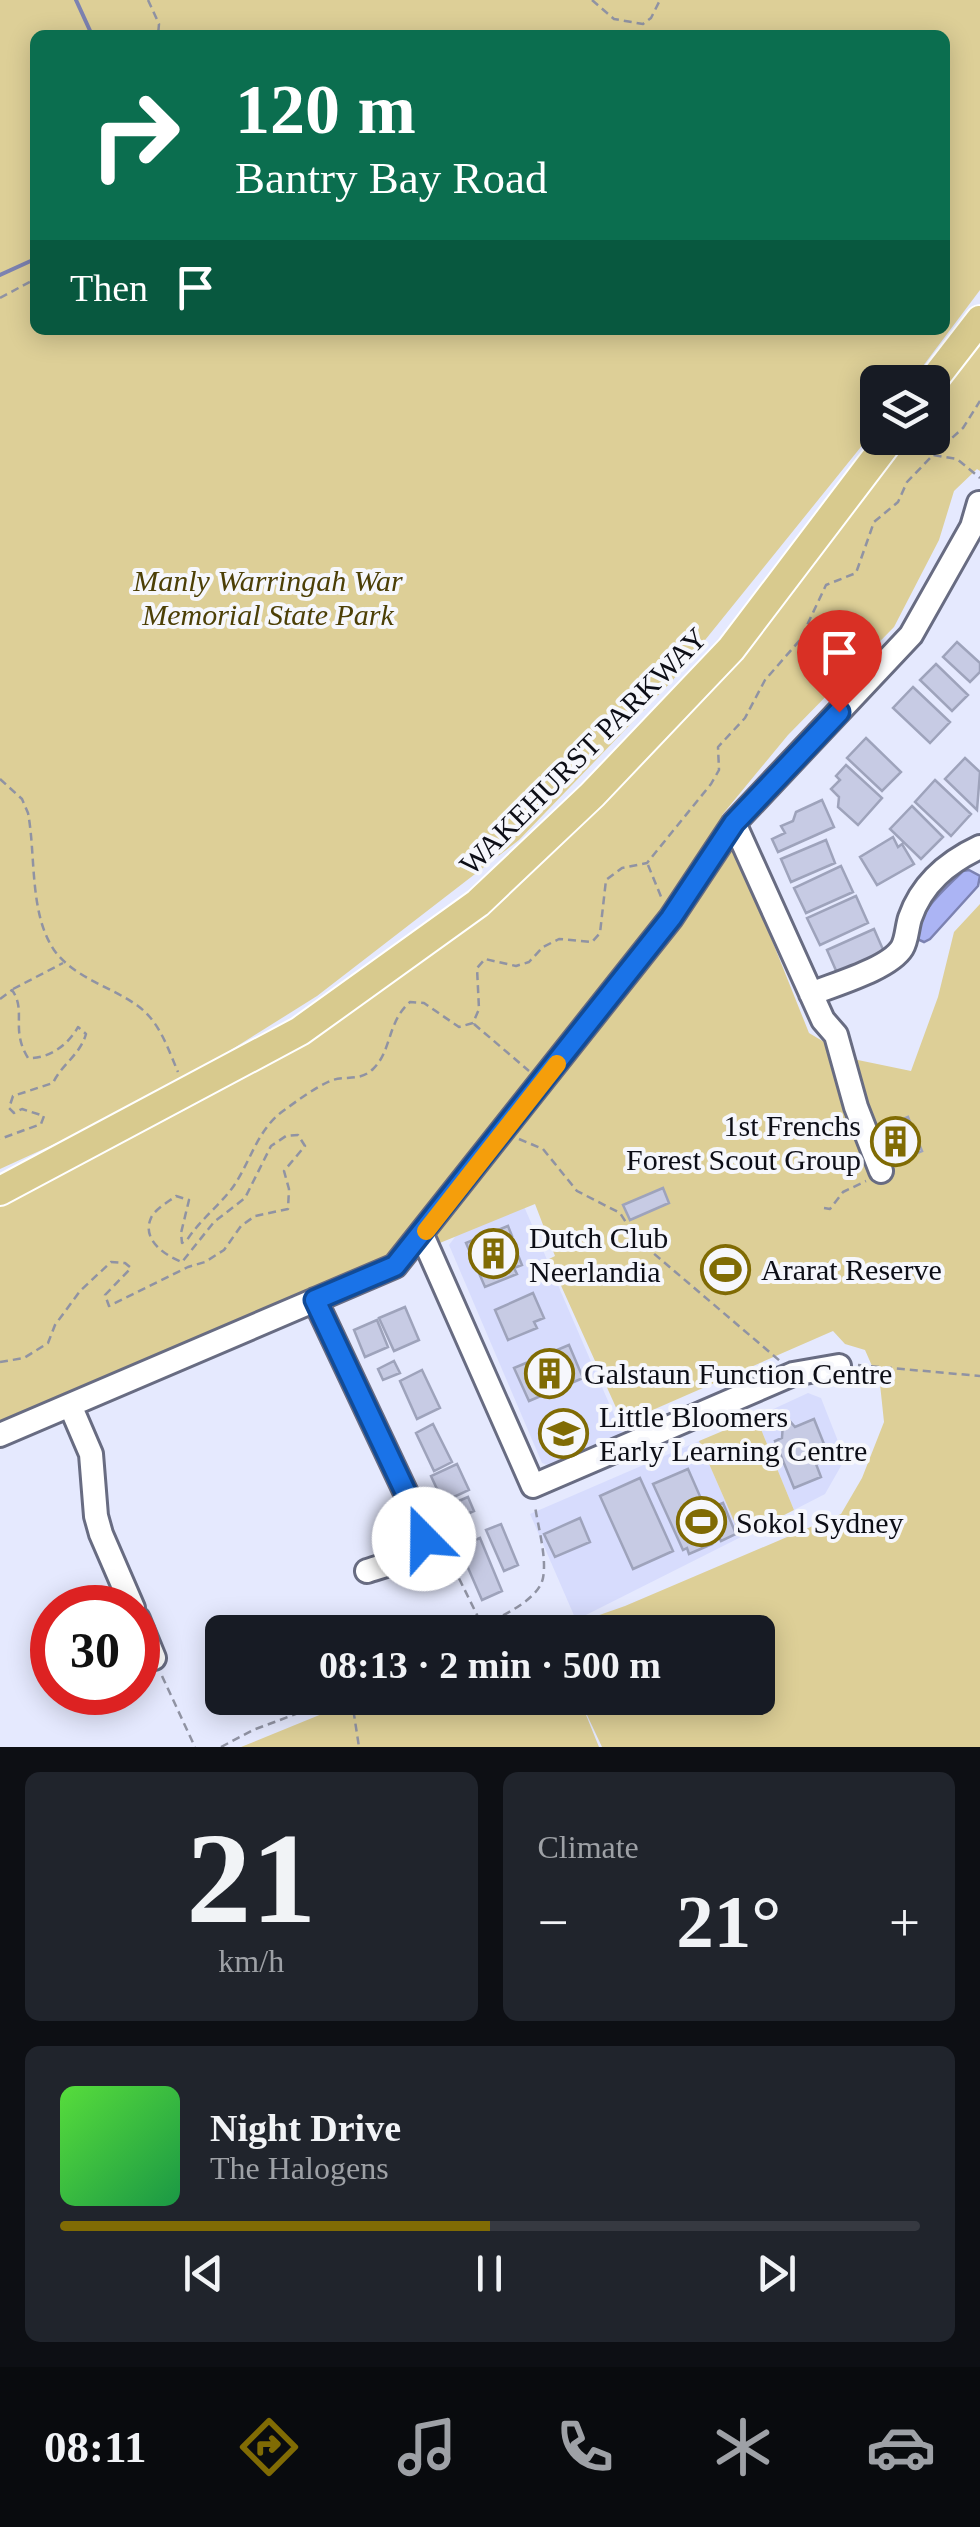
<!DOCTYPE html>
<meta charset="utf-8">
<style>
body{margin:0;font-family:Georgia,serif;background:#20242c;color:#f1f3f6;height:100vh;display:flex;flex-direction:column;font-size:38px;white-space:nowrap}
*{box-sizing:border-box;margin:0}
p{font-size:32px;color:#9ea1a6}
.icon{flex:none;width:55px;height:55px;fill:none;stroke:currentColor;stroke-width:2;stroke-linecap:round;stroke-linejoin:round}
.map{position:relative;height:1747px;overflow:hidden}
.sheet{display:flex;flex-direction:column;gap:25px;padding:25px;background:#0d0f14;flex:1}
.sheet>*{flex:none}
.hud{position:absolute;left:30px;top:30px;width:920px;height:305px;border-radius:15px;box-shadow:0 5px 25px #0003;background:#0b6e4f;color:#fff;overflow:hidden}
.controls{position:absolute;left:860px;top:365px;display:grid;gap:20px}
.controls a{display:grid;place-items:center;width:90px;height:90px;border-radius:15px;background:#171b24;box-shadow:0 5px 25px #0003;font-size:50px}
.speed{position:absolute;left:30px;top:1585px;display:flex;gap:20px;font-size:50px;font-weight:700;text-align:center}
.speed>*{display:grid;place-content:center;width:130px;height:130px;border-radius:50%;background:#171b24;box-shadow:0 5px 25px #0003;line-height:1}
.speed .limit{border:15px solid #d22;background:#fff;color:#111}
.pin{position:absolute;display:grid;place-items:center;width:85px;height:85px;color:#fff;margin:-102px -42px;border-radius:50% 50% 50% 0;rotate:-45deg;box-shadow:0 0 10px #0007}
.pin .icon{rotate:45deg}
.me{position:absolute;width:110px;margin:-55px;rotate:338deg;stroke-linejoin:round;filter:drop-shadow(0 0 8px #0008)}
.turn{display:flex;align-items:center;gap:35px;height:210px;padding:0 40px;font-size:45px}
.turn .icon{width:130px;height:130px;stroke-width:2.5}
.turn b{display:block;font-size:70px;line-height:85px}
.then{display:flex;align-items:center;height:95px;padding:0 40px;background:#0003;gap:20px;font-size:38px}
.big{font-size:75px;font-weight:800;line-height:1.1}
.sheet .tile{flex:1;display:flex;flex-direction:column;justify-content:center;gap:15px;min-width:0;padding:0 35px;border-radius:15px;background:#20242c}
.sheet .dial{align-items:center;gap:0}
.dial b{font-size:130px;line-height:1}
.song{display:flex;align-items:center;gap:30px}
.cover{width:120px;height:120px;border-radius:15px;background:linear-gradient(135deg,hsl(110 70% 55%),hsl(140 70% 35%))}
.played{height:10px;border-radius:5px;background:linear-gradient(90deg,#806b04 50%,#363941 50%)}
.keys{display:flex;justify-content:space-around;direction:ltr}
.heat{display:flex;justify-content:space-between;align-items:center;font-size:55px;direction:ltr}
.sheet .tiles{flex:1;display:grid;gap:25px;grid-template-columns:1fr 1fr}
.tile:last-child{grid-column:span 2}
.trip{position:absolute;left:205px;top:1615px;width:570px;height:100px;border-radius:15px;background:#171b24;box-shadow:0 5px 25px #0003;font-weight:800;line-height:100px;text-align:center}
.tabs{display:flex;height:160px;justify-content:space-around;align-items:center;background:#090b0e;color:#9ea1a6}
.tabs .icon{width:70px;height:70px}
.tabs .active{color:#806b04}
.tabs b{font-size:45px;color:#f1f3f6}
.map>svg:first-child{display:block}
.built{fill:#d7dcfd}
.green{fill:#ddcf97;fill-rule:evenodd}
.water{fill:#abb4f4;stroke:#7c82b1;stroke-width:2.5}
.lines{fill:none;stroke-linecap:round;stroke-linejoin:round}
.stream{stroke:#7c82b1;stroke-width:4}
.building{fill:#c7cbe4;stroke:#9ea3bb;stroke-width:2.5}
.minor-casing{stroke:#686c82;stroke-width:28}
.major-casing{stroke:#fff;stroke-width:32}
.path{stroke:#9093a3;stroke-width:2.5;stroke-dasharray:8 5;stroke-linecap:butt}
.minor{stroke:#fff;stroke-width:22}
.major{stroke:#d8ca8e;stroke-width:28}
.route-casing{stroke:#114b97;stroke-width:25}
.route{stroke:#1a73e8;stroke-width:18}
.slow{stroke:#f59e0b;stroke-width:18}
.labels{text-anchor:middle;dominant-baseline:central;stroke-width:8;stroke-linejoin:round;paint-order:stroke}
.park-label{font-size:30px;font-style:italic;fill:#4c3f06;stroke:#f6f7fc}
.street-label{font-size:30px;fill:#0d0e16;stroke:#f6f7fc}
.poi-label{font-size:30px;fill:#0d0e16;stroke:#f6f7fc;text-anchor:start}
</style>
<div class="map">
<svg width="980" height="1747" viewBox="0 0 980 1747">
<rect width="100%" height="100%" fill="#e5e9fe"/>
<path class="built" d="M507 1167 624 1438 555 1468 542 1463 449 1245Z
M808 1393 821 1398 845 1459 825 1494 794 1510 756 1417Z
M699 1441 741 1537 576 1620 530 1514Z"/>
<path class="green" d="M0 0H980V290L911 382H878L877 427 672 681 519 840 317 996 153 1099 0 1169ZM35 35H945V330H35Z
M980 342V471L977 469 954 491 939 540 894 627 788 735 722 815 809 1033 853 1059 911 1071 938 997 954 932 980 904V1747H602L580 1700 599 1747H241L361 1698H758V1632H551L625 1606 841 1514 862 1478 884 1422 880 1384 865 1350 845 1344 833 1331 623 1423 549 1259 555 1256 535 1204 0 1423V1203L32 1191 196 1104 317 1033 616 786 767 626 908 438H932L933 405Z
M756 1417 794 1510 741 1537 699 1441Z"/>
<path class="water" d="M969 870 980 876 978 886 930 939 924 942 917 939C917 911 945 889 963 871Z"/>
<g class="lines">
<path class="stream" d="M76 0 92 35
M0 275 35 259"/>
</g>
<path class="building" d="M957 642 980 663V672L970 682 943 657Z
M936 664 968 695 952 711 920 680Z
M913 687 950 722 930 743 893 708Z
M866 738 901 772 882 791 847 758Z
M965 758 980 772 977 810 945 779Z
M846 765 882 798 858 825 838 807 839 797 831 789 840 780 836 776Z
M935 780 971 814 951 836 915 802Z
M822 800 834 827 778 852 772 839 785 833 781 826 793 821 796 812Z
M912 806 943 837 921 859 890 829Z
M893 837 898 847 902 844 914 864 877 885 860 857Z
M826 840 835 863 791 882 781 859Z
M841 866 853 892 806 913 794 888Z
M856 896 868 923 820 945 807 918Z
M874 929 885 954 838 975 827 950Z
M908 1117 922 1151 884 1167 871 1133Z
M663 1188 669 1203 630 1220 623 1205Z
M508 1226 512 1236 502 1240 504 1244 512 1240 522 1265 514 1268 517 1274 485 1287 466 1243Z
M533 1293 544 1318 534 1322 537 1328 508 1340 495 1310Z
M405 1307 419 1340 394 1351 379 1318Z
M377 1320 388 1347 365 1357 354 1330Z
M569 1345 583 1378 529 1401 514 1368Z
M394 1361 400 1373 383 1380 378 1369Z
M422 1370 440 1408 417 1419 400 1381Z
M575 1413 586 1439 553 1453 542 1427Z
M814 1419 830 1459 816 1464 821 1477 794 1488 775 1441 782 1438 783 1423 789 1420 795 1427Z
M433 1424 452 1462 434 1471 416 1433Z
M457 1464 469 1490 443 1502 431 1476Z
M688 1469 706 1510 723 1503 736 1534 721 1541 718 1535 710 1539 712 1544 689 1554 687 1548 683 1550 653 1484Z
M640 1478 673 1551 633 1569 600 1496Z
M468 1497 474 1511 453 1520 447 1506Z
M580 1518 590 1542 555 1557 544 1534Z
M501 1524 518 1565 504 1571 486 1530Z
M480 1538 502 1591 482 1600 459 1547Z"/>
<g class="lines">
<defs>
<path id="minor" d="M734 823 823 1020 836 1035 856 1107 881 1171
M811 994C835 984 889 969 902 948 907 940 907 927 910 918 922 883 948 862 980 847
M422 1235 533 1486 793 1374 839 1366
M315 1300 422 1527C427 1557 391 1563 367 1571
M70 1405 91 1454 96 1516 101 1534 133 1608
M0 1435 395 1266 671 918 734 823 911 635 972 527 979 503
M138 1619 154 1658"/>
<path id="major" d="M932 382 980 320
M0 1191 300 1031 478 903 592 795 731 649 891 438"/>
</defs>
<use href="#minor" class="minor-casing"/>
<use href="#major" class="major-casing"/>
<path class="path" d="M148 0 159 24 158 35
M592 0 614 19 643 24 651 18 660 0
M0 298 35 279
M933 455 963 428 980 401
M801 641 849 673
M0 779 22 799 28 813C36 855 29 913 54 950 74 978 112 987 138 1006 160 1022 168 1049 178 1072
M648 865 662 899
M13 989 63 963
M0 999 12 990C27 1011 10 1029 28 1058 49 1059 68 1045 78 1027L86 1034C80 1055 62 1064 53 1083L13 1096 9 1108 14 1113 22 1109 44 1116 41 1124 0 1139
M474 1024 529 1071
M519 1139 543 1149 577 1191 620 1213 634 1235 652 1252 780 1361
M824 1208 830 1209 843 1192 866 1181
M0 1362 24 1358 48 1343 55 1325 80 1291 111 1262 125 1263 131 1268 105 1295 109 1306 188 1267 205 1262 224 1250 241 1226 255 1216 288 1209 289 1189 284 1171 305 1146 298 1135 286 1136 271 1146 245 1198 214 1222 182 1262C166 1256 141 1240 151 1218 155 1209 168 1202 176 1196L189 1200 181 1233 182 1243 187 1240C200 1220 219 1206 233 1187 251 1161 257 1130 283 1111 297 1101 314 1088 330 1081 344 1075 360 1082 373 1069 392 1051 387 1022 410 1002L424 1003 459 1027 473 1023 479 1009 477 968 485 959 516 966 529 962 543 947 559 939 592 942 600 933 606 880 622 868 647 863 711 784 719 770 718 747 745 718 765 680 800 640 826 585 856 573 874 522 898 502 907 482 933 455 957 459 980 478
M858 1365 980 1376
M438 1547 446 1552 482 1625
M468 1632C489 1622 538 1603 543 1578 547 1557 538 1527 535 1506
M162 1676 195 1747
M355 1698 353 1708 359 1747
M221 1747 253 1730 339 1698"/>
<use href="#minor" class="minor"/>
<use href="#major" class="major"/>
</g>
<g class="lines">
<defs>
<path id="route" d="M424 1539 422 1527 315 1300 395 1266 671 918 734 823 839 712"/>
</defs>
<use href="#route" class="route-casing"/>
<use href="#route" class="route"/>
<path class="slow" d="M426 1231 557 1064"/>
</g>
<defs>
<symbol id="building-ring" viewBox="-11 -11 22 22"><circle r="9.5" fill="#f6f7fc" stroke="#806b04" stroke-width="1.5"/><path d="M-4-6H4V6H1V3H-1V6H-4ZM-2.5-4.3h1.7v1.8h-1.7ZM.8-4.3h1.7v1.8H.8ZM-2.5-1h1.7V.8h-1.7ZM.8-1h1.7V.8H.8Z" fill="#806b04"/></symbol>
<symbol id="stadium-ring" viewBox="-11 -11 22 22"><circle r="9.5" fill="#f6f7fc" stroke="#806b04" stroke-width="1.5"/><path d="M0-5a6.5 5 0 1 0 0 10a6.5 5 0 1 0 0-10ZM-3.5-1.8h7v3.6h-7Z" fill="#806b04"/></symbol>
<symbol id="school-ring" viewBox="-11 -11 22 22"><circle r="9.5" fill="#f6f7fc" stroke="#806b04" stroke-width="1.5"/><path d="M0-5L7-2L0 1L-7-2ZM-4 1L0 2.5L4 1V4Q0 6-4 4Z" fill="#806b04"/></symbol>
</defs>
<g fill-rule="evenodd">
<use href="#building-ring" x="868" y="1114" width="55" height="55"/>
<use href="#building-ring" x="466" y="1226" width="55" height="55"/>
<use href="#stadium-ring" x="698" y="1242" width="55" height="55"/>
<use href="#building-ring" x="522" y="1346" width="55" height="55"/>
<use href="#school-ring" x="536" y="1406" width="55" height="55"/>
<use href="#stadium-ring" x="674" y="1494" width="55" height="55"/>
</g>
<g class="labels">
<g class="park-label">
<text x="268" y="580">Manly Warringah War<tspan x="268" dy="34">Memorial State Park</tspan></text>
</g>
<g class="street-label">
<text transform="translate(583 751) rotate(-45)">WAKEHURST PARKWAY</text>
</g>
<g class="poi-label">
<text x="861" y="1125" text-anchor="end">1st Frenchs<tspan x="861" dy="34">Forest Scout Group</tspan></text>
<text x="529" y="1237">Dutch Club<tspan x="529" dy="34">Neerlandia</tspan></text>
<text x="761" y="1269">Ararat Reserve</text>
<text x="584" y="1373">Galstaun Function Centre</text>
<text x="599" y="1416">Little Bloomers<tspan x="599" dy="34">Early Learning Centre</tspan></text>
<text x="736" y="1522">Sokol Sydney</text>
</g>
</g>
</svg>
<div class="controls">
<a><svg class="icon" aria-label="layers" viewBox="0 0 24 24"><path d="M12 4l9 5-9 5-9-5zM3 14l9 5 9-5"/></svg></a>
</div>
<div class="speed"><div class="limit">30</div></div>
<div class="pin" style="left:839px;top:712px;background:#d93025"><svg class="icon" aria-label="arrive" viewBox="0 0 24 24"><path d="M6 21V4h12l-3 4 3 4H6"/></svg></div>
<svg class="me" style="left:424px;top:1539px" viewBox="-20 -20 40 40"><circle r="19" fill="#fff"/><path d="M0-13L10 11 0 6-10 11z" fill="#1a73e8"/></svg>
<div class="trip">08:13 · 2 min · 500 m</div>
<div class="hud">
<div class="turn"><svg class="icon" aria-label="right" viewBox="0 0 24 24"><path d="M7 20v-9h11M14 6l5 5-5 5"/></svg><div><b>120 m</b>Bantry Bay Road</div></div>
<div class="then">Then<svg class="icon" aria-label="arrive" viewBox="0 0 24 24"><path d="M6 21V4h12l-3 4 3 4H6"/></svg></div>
</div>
</div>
<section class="sheet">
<div class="tiles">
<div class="tile dial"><b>21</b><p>km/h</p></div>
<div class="tile"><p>Climate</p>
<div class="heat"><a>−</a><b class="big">21°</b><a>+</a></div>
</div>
<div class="tile">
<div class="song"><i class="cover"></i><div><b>Night Drive</b><p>The Halogens</p></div></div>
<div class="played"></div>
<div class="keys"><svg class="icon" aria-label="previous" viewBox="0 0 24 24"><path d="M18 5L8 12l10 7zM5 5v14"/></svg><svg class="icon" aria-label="pause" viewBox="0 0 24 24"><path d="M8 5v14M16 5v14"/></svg><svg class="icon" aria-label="next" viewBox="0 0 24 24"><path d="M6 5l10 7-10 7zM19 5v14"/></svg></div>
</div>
</div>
</section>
<nav class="tabs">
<b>08:11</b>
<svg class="icon active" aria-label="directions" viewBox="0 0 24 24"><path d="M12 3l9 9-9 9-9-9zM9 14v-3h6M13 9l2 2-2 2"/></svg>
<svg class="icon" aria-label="music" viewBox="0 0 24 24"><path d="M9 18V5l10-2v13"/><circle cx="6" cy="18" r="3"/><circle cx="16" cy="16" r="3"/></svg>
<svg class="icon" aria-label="phone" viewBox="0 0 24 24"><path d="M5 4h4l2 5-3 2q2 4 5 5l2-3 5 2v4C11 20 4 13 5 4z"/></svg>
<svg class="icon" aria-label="climate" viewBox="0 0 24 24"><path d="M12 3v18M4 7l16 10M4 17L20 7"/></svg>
<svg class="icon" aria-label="car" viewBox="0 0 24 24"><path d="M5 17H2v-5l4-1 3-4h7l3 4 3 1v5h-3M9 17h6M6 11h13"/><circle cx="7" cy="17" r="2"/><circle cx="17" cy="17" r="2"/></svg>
</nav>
